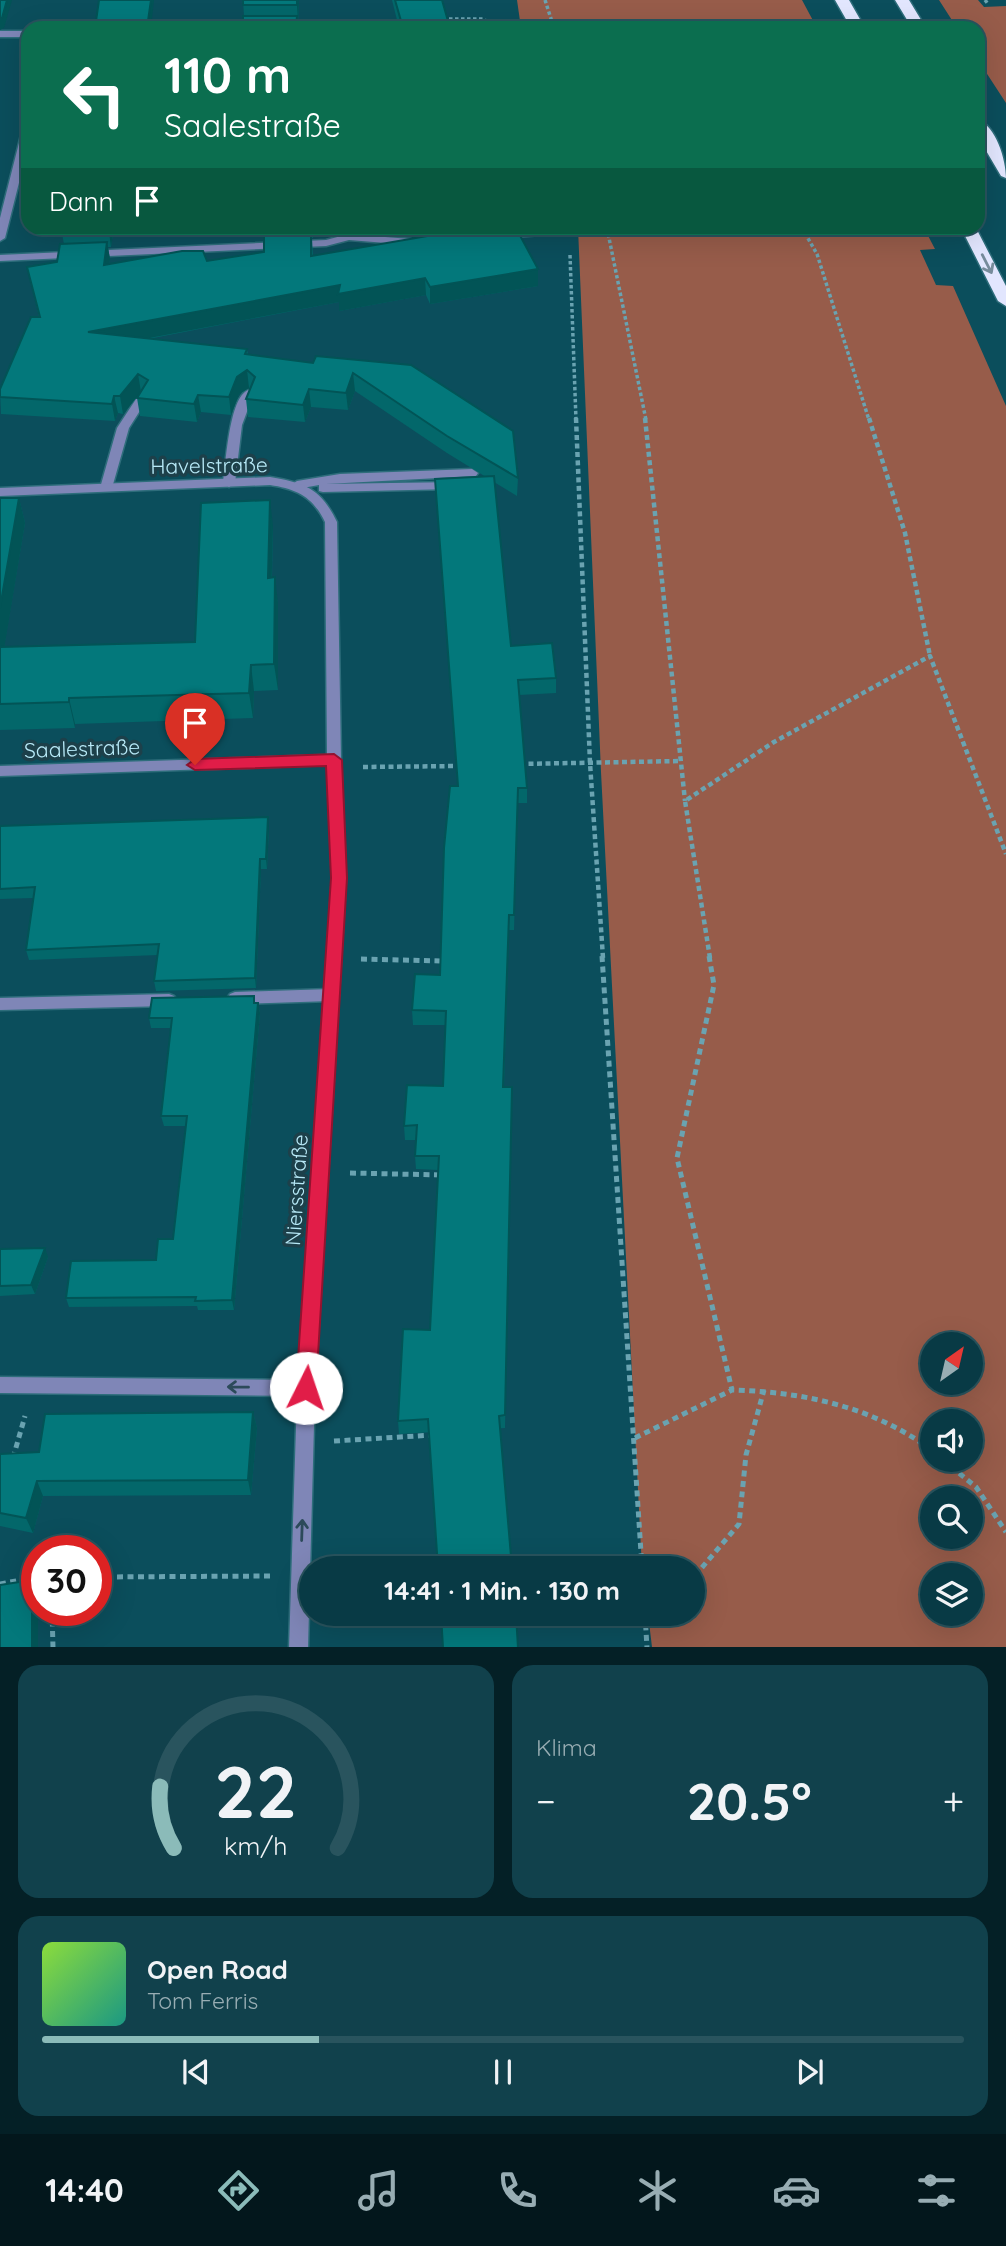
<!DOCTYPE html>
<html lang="de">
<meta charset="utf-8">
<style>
body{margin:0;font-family:Quicksand,sans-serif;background:#11414c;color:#f1f3f6;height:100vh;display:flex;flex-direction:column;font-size:26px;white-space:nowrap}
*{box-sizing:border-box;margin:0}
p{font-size:23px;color:#98adb3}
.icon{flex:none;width:38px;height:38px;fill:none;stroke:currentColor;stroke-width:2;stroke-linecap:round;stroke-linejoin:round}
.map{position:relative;height:1647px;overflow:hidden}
.details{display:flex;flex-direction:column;gap:18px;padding:18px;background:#042026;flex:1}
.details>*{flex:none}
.banner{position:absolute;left:21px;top:21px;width:964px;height:214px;border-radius:21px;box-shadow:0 7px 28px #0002,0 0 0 2px #29545e;background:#0b6e4f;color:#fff;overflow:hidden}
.needle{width:46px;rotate:34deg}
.buttons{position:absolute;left:920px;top:1332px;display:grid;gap:14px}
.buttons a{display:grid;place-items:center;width:63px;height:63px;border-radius:50%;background:#083a45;box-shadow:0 7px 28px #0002,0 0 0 2px #29545e;font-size:35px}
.speed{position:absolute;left:21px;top:1535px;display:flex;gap:14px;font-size:35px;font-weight:700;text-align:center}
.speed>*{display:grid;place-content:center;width:91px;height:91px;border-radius:50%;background:#083a45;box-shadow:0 7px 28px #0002,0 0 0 2px #29545e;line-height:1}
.speed .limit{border:10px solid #d22;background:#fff;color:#111}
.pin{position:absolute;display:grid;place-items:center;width:60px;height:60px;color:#fff;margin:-72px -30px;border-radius:50% 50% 50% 0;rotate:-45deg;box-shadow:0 0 7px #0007}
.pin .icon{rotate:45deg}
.me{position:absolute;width:77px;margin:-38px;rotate:4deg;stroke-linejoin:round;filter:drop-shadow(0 0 5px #0008)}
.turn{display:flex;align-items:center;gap:24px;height:147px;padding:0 28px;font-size:32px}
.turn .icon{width:91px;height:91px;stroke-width:2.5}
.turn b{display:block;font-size:49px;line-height:60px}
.then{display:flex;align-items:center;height:66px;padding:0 28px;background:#0003;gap:14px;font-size:26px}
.big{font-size:52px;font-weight:700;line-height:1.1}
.details .tile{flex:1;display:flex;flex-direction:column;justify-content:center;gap:10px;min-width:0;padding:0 24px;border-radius:21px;background:#11414c}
.details .dial{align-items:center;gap:0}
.dial svg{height:182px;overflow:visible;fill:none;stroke:#29545e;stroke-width:7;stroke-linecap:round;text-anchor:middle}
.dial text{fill:#f1f3f6;stroke:none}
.song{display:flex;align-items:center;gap:21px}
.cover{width:84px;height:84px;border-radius:10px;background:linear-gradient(135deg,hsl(90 70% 55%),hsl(170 70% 35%))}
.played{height:7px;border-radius:4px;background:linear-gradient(90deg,#8bbbb9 30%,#29545e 30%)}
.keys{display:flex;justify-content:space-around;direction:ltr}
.heat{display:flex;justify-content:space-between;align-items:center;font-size:38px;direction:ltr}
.details .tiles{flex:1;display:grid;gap:18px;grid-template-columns:1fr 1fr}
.tile:last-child{grid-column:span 2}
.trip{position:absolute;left:299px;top:1556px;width:406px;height:70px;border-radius:35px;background:#083a45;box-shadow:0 7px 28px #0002,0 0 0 2px #29545e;font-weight:700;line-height:70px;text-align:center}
.dock{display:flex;height:112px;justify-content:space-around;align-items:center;background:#03171c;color:#98adb3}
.dock .icon{width:49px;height:49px}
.dock .current{color:#8bbbb9}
.dock b{font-size:32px;color:#f1f3f6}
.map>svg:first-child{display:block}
.green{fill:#975c4a;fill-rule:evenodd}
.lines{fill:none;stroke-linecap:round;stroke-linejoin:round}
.lane-casing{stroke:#2e6d7b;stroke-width:3}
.street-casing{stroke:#2e6d7b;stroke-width:3}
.highway-casing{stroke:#2e6d7b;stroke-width:3}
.path-far2{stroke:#6aa3b1;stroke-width:3.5;stroke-dasharray:3.5 2.5;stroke-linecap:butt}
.path-far1{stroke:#6aa3b1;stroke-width:4.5;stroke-dasharray:5 3.5;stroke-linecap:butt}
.path{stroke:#6aa3b1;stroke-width:5;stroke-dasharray:6 4.5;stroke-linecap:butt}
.lane{fill:#7f86b7;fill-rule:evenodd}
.street{fill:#7f86b7;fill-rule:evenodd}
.highway{fill:#e2e6fe;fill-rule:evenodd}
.wall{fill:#03676a}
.shaded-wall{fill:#025456}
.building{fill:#03787b;stroke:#025456;stroke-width:2}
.oneway{stroke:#768b9b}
.oneway2{stroke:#2c4a5a}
.route{fill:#e11d48;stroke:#92132f;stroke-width:2}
.labels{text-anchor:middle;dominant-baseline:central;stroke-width:7;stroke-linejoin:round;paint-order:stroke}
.street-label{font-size:21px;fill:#b8eaf8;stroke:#1d404a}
</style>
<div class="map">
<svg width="1006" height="1648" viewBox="0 0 1006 1648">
<rect width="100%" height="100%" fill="#0b4e5c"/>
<path class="green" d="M517 0H802L817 28H521Z
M939 0H978L984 7 1006 6V103L978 60V28H957Z
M578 228H924L935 249 920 250 936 285 953 286 1006 406V1647H652L648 1614H693V1568H642L601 772ZM933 1344H971V1382H933ZM933 1421H971V1460H933ZM933 1498H971V1536H933ZM971 1575V1614H933V1575Z"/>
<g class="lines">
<defs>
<path id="lane" d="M248 390 254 393 242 425 235 483 229 487 223 483C226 463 229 398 248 390Z
M142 394 148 398 129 428 112 488 110 491H102L100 488 117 428 138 396Z
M472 469 478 473 476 476 326 484 457 482 459 485 453 489 323 492 319 491V485L297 489 291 485 297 481 340 474Z
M331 989 336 991 339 995 336 999 331 1001 235 1004 230 1002 227 998 230 994 235 992Z
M169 994 174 996 177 1000 174 1004 169 1006 0 1010V998Z"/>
<path id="street" d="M243 25H314L319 28H238Z
M0 31H28V37H0Z
M28 124V147L5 238 0 241V218L23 127Z
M355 228H366L359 235 411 239 416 242 411 245 349 240 326 246 0 261V255L326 240 345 235Z
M560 228H570L573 230 568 233 501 238 496 235 501 232Z
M270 477C306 483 321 489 337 522L341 760 346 878 315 1388 308 1648H289L297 1396 0 1393V1377L298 1380 332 878 327 765 0 776V766L327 755 325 522C313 497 297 489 270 485L0 496V488Z"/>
<path id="highway" d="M835 0H849L865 28H851Z
M895 0H909L926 28H912Z
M978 120C996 126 1006 160 1006 178L1001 176 978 137Z
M961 228H976L1006 286V306L998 301Z"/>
</defs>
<use href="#lane" class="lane-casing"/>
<use href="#street" class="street-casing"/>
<use href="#highway" class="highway-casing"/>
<path class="path-far2" d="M545 0 554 28
M985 0 988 4
M443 19H483L498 28
M338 23 402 21
M607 228 646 420
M802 228 817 254 869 420
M570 255 576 420"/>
<path class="path-far1" d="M576 418 590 763 603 958
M645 418 685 801
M869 418 905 533 930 656
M520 764 681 761
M363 767 459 766
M710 958 685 801 774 742 930 656 1006 854"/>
<path class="path" d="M602 956 642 1568
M709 956 714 985 677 1158 732 1390C805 1392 874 1407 933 1451
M361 959 444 961
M350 1173 443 1175
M635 1438 732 1390
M334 1441 434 1435
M13 1458 25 1416
M943 1460 976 1487 1006 1532
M693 1571H699L739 1524 746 1455 764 1390
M96 1577 271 1576
M0 1584 37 1577
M52 1610 53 1648
M645 1614 647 1648"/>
<use href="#lane" class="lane"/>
<use href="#street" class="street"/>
<use href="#highway" class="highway"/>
</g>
<path class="wall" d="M243 0H299L298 28H243L244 16Z
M392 0H442L450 28H399Z
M63 228H114L111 247H108L110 259 109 264 207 261 264 252 266 234 265 228H313V238H312L313 256 447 233 445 228H516L538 269V286L430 304 426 295 339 311V302L148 339 247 349 248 354 313 363 411 365 518 478 517 496 494 482 511 646 556 678V693L519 695 527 788V803H518L514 930H509L504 1087 512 1101 505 1428 399 1434 398 1421 430 1330 438 1170 416 1169 415 1156 416 1140H405L404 1126 443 1086 446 1025H413L412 1010 440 975 458 786 435 479 486 477 447 453 355 391 348 410 311 407 305 422 248 417 246 399 250 388H249L239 394 231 415 201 412 197 422 140 416 137 398 141 392 123 414 118 413 115 421 1 414 0 389 39 317 27 267 57 262 64 244 62 234Z
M0 498H19L25 523 4 647 195 642 273 526 272 578 278 603V690L254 691 253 718 75 724V728L0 730Z
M0 826 269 827 267 869H261L256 988 156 991 154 981 158 955 29 960 26 950 33 898 0 899Z
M258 1003 260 1013 234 1310H198L197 1306 69 1307 66 1298 156 1260 173 1239 186 1126H164L161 1116 171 1028H151L149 1018Z
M0 1249 48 1257 35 1294 0 1296Z
M253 1412 257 1428 251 1495 43 1496 33 1533 0 1526V1454L39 1452Z"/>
<path class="shaded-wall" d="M7 0H12L4 28 0 30V18Z
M151 0H154L151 28H147Z
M297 0H299L298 22 297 5Z
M109 228H114L111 247 109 232Z
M107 242 110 259 107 282 104 265Z
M538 269V286L430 304V287Z
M425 278 426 295 339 311V302L91 349 88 332 340 285Z
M247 370 249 388 239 394 231 415 229 397 237 377Z
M353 373 355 391 348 410 346 393Z
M138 374 141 392 123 414 120 396Z
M309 389 311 407 305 422 303 405Z
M198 395 201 412 197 422 194 404Z
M114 396 118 413 115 421 112 404Z
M19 498 25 523 0 673V608Z
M270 500 273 526 271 604 268 578Z
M275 577 278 603V690L274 664Z
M251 665 254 691 253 718 249 693Z
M69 698 75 724V728L69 702Z
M268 817 269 827 267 869 266 859Z
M260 859 261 869 256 988 255 978Z
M258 1003 260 1013 234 1310 232 1300Z
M45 1248 48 1257 35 1294 31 1285Z
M253 1412 257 1428 251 1495 248 1480Z
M37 1481 43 1496 33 1533 26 1518Z
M32 1580 37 1590V1610H38V1648H32Z"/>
<path class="building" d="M0 0H7L2 18H0Z
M99 0H151L147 28H95Z
M243 0H297V5H243Z
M395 0H442L450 28H403Z
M243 16H297L296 28H243Z
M63 228H109V232L62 234Z
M450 228H516L538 269 430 287 425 278 338 294 340 285 88 332 247 349 245 354 313 363 316 356 411 365 513 431 518 478 447 436 353 373 346 393 309 389 303 405 246 399 255 377 247 370 237 377 229 397 198 395 194 404 137 398 148 380 138 374 120 396H114L112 404 0 397V389L31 317H40L27 267 57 262 60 244 107 242 104 265 182 251H203L207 261 264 252V234L311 232V256L451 232Z
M494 476 511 646 552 643 556 678 518 680 527 788H518L514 915H509L503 1087H512L505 1415 499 1416 512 1568H438L428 1419 398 1421 403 1329 430 1330 439 1156H415L417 1125 404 1126 407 1085 443 1086 446 1011 412 1010 415 974 440 975 444 848 450 786H458L435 479Z
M0 498H19L0 608Z
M270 500 268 578 275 577 274 664 251 665 249 693 69 698V702L0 704V647L195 642 201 503Z
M268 817 266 859H260L255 978 154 981 159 944 26 950 35 887 0 889V826Z
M254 996V1003H258L232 1300 195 1301 196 1297 66 1298 71 1261 156 1260 158 1239H173L187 1116H161L172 1018H149L152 998Z
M45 1248 31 1285 0 1286V1249Z
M253 1412 248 1480 37 1481 26 1518 0 1513V1454L39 1452 45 1414Z
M32 1580V1648H0V1585Z
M441 1614H516L518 1648H443Z"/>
<defs><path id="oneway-shaft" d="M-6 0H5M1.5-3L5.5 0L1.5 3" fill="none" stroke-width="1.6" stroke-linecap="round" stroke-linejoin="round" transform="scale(1.75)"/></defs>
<use class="oneway" href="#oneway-shaft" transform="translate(987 264) rotate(63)"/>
<g class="oneway2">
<use href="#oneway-shaft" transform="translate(238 1387) rotate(-179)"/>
<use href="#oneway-shaft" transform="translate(302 1530) rotate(-88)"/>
</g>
<path class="route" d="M334 754 342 760 347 878 316 1388 313 1394 306 1397 299 1394 296 1388 331 878 326 766 195 770 187 765 195 759Z"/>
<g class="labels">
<g class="street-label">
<text transform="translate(209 465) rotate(-1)">Havelstraße</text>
<text transform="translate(82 748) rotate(-2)">Saalestraße</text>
<text transform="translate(296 1190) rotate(-86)">Niersstraße</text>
</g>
</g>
</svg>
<div class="buttons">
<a><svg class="needle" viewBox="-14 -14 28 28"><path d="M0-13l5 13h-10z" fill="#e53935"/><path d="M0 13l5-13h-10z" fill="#98adb3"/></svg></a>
<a><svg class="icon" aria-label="sound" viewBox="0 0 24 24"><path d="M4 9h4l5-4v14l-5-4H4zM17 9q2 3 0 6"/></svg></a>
<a><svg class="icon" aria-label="search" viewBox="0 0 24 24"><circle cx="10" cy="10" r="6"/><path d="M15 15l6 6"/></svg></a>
<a><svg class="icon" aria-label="layers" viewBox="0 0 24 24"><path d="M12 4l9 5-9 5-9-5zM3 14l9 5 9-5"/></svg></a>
</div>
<div class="speed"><div class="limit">30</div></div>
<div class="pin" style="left:195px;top:765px;background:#d93025"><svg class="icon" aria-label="arrive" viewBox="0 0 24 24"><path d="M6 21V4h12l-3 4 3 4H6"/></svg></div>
<svg class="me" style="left:306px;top:1388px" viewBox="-20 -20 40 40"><circle r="19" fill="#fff"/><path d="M0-13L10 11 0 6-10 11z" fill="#e11d48"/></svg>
<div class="trip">14:41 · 1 Min. · 130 m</div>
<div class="banner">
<div class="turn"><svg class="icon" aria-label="left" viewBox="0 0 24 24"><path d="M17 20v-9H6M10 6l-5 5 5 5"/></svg><div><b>110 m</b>Saalestraße</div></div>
<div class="then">Dann<svg class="icon" aria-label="arrive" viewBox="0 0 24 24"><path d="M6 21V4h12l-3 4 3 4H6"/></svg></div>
</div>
</div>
<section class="details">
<div class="tiles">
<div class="tile dial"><svg viewBox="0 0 100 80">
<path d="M14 69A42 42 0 1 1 86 69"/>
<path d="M14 69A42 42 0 0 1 8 42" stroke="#8bbbb9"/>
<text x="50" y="56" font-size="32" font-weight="700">22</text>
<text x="50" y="72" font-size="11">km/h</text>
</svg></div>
<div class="tile"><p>Klima</p>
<div class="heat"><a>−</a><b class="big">20.5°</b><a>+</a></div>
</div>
<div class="tile">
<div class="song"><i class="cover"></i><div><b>Open Road</b><p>Tom Ferris</p></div></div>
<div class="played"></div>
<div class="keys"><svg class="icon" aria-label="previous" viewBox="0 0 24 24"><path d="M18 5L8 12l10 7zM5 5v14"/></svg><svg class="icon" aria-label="pause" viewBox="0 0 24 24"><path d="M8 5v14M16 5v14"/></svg><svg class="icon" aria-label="next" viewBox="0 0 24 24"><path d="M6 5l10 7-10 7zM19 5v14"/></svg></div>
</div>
</div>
</section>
<nav class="dock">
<b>14:40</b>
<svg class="icon current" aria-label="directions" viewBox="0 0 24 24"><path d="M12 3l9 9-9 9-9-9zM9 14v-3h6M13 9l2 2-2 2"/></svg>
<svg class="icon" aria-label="music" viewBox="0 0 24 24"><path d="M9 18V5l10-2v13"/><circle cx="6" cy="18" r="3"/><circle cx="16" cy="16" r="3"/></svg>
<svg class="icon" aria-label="phone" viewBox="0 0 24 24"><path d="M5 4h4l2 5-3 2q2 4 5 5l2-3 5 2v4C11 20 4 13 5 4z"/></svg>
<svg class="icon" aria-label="climate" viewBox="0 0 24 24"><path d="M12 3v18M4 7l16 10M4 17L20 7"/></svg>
<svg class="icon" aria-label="car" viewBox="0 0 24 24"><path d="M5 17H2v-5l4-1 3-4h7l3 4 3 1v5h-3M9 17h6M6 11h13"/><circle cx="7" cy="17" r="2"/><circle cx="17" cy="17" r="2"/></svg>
<svg class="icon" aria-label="filters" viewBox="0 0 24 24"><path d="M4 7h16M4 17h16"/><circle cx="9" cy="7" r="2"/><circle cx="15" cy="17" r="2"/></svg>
</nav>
